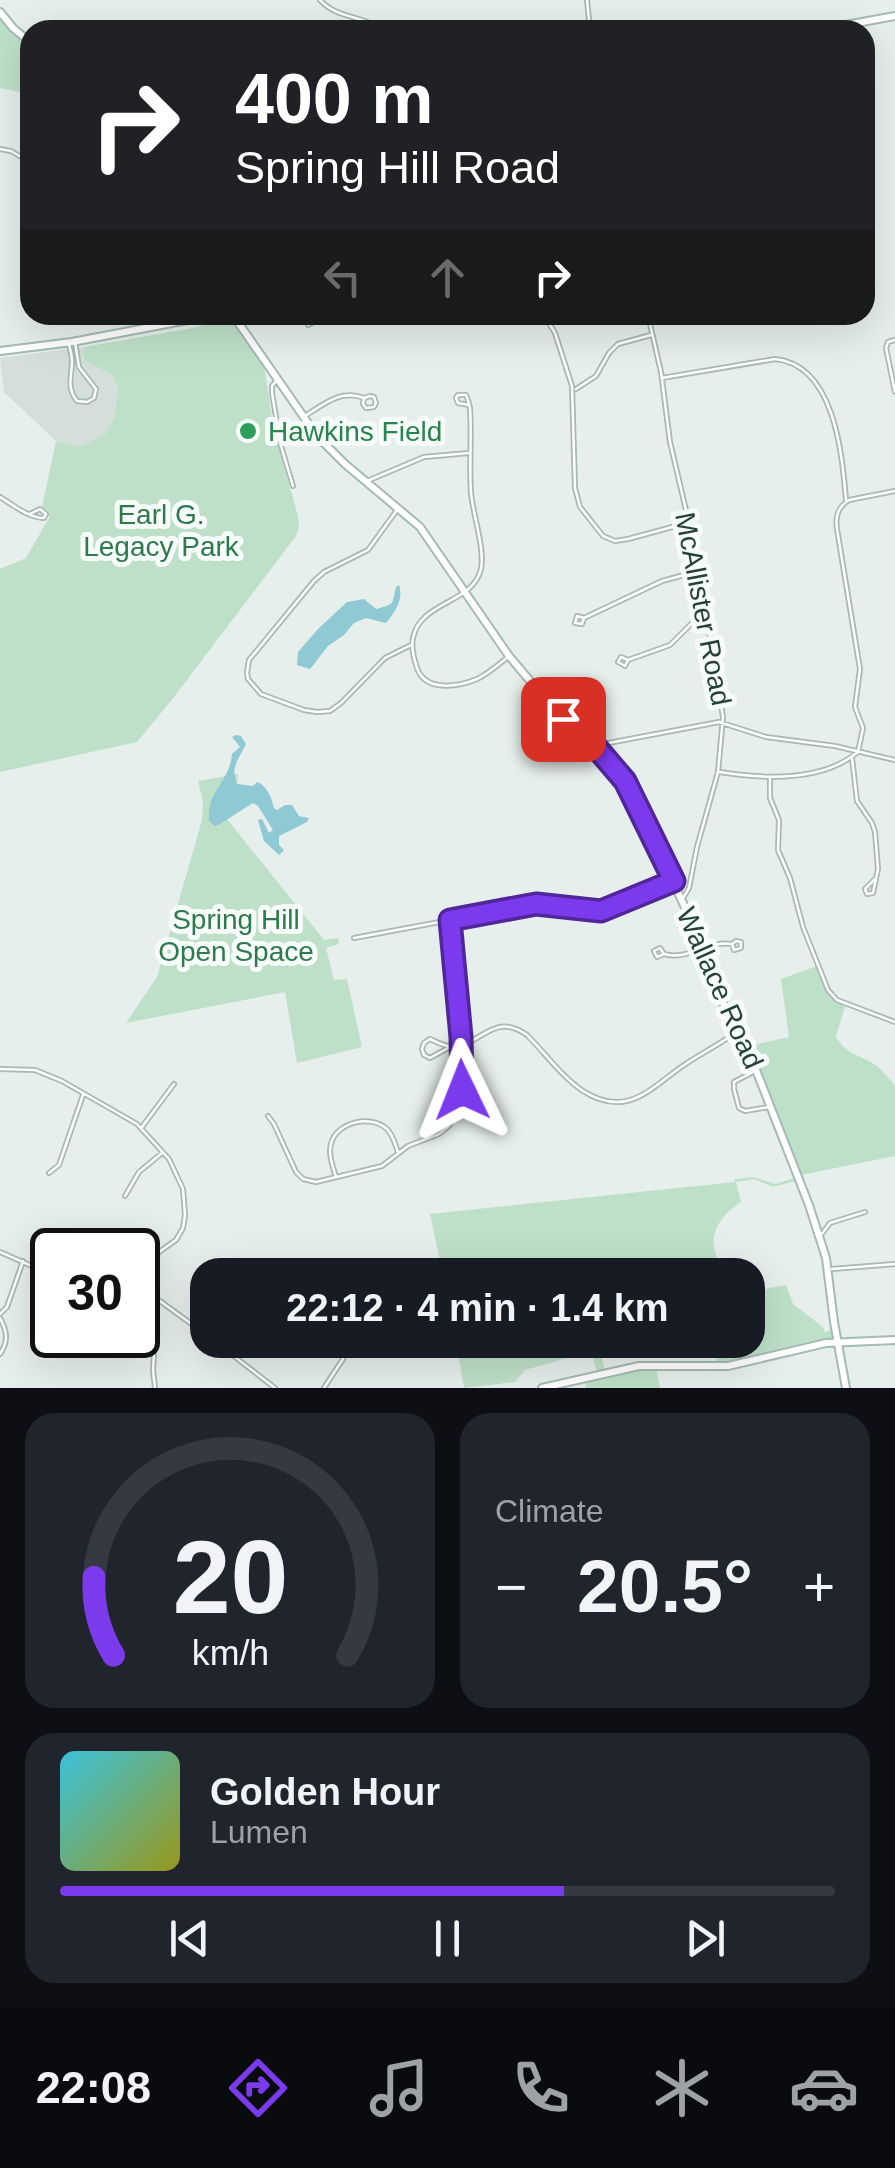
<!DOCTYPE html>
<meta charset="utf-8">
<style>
body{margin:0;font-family:Arial,sans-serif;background:#20242c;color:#f1f3f6;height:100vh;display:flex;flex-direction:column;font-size:38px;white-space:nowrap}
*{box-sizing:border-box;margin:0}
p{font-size:32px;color:#9ea1a6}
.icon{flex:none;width:55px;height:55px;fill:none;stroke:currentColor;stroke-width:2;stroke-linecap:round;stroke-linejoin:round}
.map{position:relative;height:1388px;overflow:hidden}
.details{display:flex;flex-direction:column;gap:25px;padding:25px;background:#0d0f14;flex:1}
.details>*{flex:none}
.banner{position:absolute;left:20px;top:20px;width:855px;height:305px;border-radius:30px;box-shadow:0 10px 40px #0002;background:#202124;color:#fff;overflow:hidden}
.speed{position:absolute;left:30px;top:1228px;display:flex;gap:20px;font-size:50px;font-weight:700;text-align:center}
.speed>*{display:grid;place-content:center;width:130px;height:130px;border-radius:50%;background:#171b24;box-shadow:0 10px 40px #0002;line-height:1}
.speed .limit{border:5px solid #111;border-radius:15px;background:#fff;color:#111}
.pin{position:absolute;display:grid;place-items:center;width:85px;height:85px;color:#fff;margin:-42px;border-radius:20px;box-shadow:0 5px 15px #0006}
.me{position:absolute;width:110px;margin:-55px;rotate:358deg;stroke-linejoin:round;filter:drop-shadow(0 0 8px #0008)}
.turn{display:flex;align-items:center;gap:35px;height:210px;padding:0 50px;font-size:45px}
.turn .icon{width:130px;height:130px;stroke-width:2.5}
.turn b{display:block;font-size:70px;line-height:85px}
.lanes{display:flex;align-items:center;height:95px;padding:0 50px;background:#0003;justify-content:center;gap:50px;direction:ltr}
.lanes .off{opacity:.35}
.big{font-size:75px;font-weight:700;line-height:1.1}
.details .tile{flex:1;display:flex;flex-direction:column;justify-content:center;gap:15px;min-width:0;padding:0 35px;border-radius:30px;background:#20242c}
.details .dial{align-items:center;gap:0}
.dial svg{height:260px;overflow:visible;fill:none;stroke:#363941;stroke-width:7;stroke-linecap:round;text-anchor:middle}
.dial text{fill:#f1f3f6;stroke:none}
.song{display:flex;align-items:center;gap:30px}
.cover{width:120px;height:120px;border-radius:15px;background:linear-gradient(135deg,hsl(190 70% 55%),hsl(60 70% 35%))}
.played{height:10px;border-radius:5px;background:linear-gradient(90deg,#7c3aed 65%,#363941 65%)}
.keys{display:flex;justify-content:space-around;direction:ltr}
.heat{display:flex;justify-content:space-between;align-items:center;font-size:55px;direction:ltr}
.details .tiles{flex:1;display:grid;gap:25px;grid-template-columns:1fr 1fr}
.tile:last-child{grid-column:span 2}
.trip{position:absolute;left:190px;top:1258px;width:575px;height:100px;border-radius:30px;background:#171b24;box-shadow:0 10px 40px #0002;font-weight:700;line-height:100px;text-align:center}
.dock{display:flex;height:160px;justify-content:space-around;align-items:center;background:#090b0e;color:#9ea1a6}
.dock .icon{width:70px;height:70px}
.dock .current{color:#7c3aed}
.dock b{font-size:45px;color:#f1f3f6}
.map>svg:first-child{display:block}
.built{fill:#d4dfda}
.green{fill:#bfe0c8}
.water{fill:#8ec9d4}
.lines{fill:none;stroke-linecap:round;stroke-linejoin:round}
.street-casing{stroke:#a8b8b2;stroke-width:6}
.secondary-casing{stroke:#a4bbb3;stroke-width:10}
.street{stroke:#fff;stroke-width:2.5}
.secondary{stroke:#fff;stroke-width:6}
.route-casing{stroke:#51269a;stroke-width:25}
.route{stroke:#7c3aed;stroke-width:18}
.leisure-dot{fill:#2e9e5b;stroke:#f7fbf9;stroke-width:4}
.labels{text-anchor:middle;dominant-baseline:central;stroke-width:10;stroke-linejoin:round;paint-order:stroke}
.leisure-label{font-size:28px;fill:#27864d;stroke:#f7fbf9;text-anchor:start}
.park-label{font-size:28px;fill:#2d7a4b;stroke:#f7fbf9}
.street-label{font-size:28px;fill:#24423a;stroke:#f7fbf9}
</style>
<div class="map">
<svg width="895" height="1388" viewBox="0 0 895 1388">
<rect width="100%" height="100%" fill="#e6efeb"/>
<path class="built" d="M84 347 85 360 112 375 118 387 114 419 103 436 81 447 56 441 4 392 0 358Z"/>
<path class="green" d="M0 19 30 47V94L0 88Z
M230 318 264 365 274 431 298 516 299 527 296 536 174 697 137 742 0 772V569L26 558 49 518 48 511 42 507 56 441 81 447 104 435 114 419 118 387 112 375 84 360V347L193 328Z
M238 774 236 799 223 814 324 940 338 938 339 944 326 948 334 980 347 979 362 1047 297 1063 285 992 126 1023 157 977 202 820 203 802 198 781Z
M817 966 830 997 845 1007 836 1036C846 1056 861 1054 877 1066 884 1072 890 1079 895 1086V1156L801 1175 748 1046 789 1037 781 979Z
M754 1177 775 1184 795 1178 796 1181 773 1187 754 1179 736 1182 741 1202C724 1213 709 1230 715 1252 717 1260 724 1268 727 1275H443L430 1214 735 1182V1179Z
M786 1285 793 1304 823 1327 825 1333 833 1328 835 1341 731 1364 716 1365 719 1340H748V1297L769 1288Z
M456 1340H598L605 1373H597L591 1349 557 1361 525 1370 515 1382 464 1388Z
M656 1368 660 1388H586L585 1381 632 1370Z"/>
<path class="water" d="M399 585C404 599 395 612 386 623L366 618 354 623 344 635 328 646 310 669 297 665 298 652 318 629 347 602 364 599 376 609C395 604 392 605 396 587Z
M236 735 241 736 246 744C239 759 230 767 237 784L253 786 257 782C267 785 272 799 274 808L277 810 285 805H292L299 816 309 818 307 822 279 836V845L284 850 279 855 264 841 258 820 262 819 269 833 273 830 258 806 253 803 220 824 215 826 209 821C206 791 230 782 232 754L240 747 232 737Z"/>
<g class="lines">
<defs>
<path id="street" d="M320 0C337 19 363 15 383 30
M587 0 590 30
M0 149 11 151 30 162
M544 315 555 333 572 386 575 488 580 507 603 536 615 541 628 539 687 523
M648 315 661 372 670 442 697 557 723 717 718 772 697 847 689 888 682 900
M312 317 305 319 308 325 314 322 312 315
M895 340 888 342 886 348 895 392
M69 344C70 350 72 355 72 361 72 377 66 387 77 401L87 402 94 398 96 389 79 367 75 342
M662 378 775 359C835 365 842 454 846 500
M277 380 272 386V393L281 446 293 486
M576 389 596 376 609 353 618 344 651 335
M469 405 458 403 456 398 458 395H466C468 399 469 404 470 408 472 437 469 465 471 493 473 515 485 548 481 569 473 604 420 601 413 638 411 647 414 659 417 668 425 692 458 687 477 679 488 674 499 664 508 657
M305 416C324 404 341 389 364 398L363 404 366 408 374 407 376 403 374 397 370 396 364 398
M367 481 424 457 469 453
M0 497C13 505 29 518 44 518L46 514 40 509 30 514
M397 510 368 550 324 572 314 581 249 660 247 673 248 679 261 694 304 710 317 712 330 711 341 703 385 658 411 645
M584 618 582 624 575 623 577 616 584 618 662 581 699 571
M628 660 625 666 618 662 621 657 628 660 670 645 693 622 704 618
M598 745 719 722 766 737 835 746 895 760
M852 758 857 801 872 823 875 832 878 869 873 893 867 894 865 889 876 878
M720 772C763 779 822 782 858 752L863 728 855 707 860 669 837 529C835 516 838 507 849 500L895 491
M770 778V798L779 820 778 850 790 878 803 927 828 990 837 1000 895 1022
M354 938 536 904 601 911 672 882
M664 954 657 957 654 951 660 948 664 954C688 961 708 940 732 944L736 941 741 942V948L734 950 732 944
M450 1047 430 1058 424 1055 422 1049 424 1043 430 1039C437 1042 445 1047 453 1046 483 1045 493 1011 527 1035 545 1053 562 1077 583 1091 629 1120 652 1086 687 1063 703 1053 719 1044 734 1034
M0 1069 35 1070 62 1081 137 1124 169 1159 183 1189 185 1215 183 1228 176 1240 138 1267
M755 1071 734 1082V1089L739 1108 745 1111 769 1107
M268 1116 274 1124 296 1172 303 1179 316 1182 382 1166 408 1146 439 1134 449 1126 460 1102 462 1089 461 1037 449 920
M142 1127 174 1084
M49 1173 59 1165 83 1095
M336 1177C333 1167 328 1154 331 1144 336 1122 371 1114 387 1129 393 1135 395 1144 398 1152
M125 1196 139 1172 162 1153
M821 1235 830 1223 865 1212
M0 1252 52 1275
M832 1269 895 1264
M138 1285 208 1336
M0 1314 7 1307 23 1261
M138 1315 155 1336 153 1370 155 1388
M0 1318C7 1331 9 1341 0 1354
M213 1340 275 1388
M324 1388 343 1359V1340"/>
<path id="secondary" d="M0 12 13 28 30 42
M819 30 895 16
M233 315 317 436 345 464 420 527 509 656 558 714 595 746 629 787 688 914 721 999 756 1070 809 1205 826 1258 834 1322 846 1388
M0 351 72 342 214 315
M542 1388 639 1366H728L826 1343 895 1340"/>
</defs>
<use href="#street" class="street-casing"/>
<use href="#secondary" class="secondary-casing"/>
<use href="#street" class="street"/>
<use href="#secondary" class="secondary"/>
</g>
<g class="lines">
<defs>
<path id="route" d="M462 1090 461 1037 450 920 536 904 601 911 674 881 625 781 595 746 563 719"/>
</defs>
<use href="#route" class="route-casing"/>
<use href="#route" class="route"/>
</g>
<circle class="leisure-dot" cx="248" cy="431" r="10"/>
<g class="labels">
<g class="leisure-label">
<text x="268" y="431">Hawkins Field</text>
</g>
<g class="park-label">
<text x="161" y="514">Earl G.<tspan x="161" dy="32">Legacy Park</tspan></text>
<text x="236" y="919">Spring Hill<tspan x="236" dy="32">Open Space</tspan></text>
</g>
<g class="street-label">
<text transform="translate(703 609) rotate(79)">McAllister Road</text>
<text transform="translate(720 988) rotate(66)">Wallace Road</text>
</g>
</g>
</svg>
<div class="speed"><div class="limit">30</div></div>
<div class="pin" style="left:563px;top:719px;background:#d93025"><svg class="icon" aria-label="arrive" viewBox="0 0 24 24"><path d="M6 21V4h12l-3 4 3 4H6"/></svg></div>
<svg class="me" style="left:462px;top:1090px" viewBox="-20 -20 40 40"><path d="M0-17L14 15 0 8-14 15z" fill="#7c3aed" stroke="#fff" stroke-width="4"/></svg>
<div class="trip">22:12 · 4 min · 1.4 km</div>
<div class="banner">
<div class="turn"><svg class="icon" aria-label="right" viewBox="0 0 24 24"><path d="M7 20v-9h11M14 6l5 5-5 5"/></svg><div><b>400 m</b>Spring Hill Road</div></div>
<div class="lanes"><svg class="icon off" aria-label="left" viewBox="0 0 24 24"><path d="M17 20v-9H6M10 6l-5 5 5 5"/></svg><svg class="icon off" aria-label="ahead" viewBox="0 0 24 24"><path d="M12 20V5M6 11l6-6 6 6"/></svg><svg class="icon" aria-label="right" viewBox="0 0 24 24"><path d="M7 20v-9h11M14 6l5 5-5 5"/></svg></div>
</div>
</div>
<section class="details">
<div class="tiles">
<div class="tile dial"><svg viewBox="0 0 100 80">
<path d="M14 69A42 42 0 1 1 86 69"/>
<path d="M14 69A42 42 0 0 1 8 45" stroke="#7c3aed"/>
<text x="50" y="56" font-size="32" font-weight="700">20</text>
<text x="50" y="72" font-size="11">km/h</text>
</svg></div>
<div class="tile"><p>Climate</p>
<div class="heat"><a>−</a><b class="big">20.5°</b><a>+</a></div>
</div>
<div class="tile">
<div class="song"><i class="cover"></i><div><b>Golden Hour</b><p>Lumen</p></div></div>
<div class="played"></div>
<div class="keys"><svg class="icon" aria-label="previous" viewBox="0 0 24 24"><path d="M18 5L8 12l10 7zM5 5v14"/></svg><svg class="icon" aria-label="pause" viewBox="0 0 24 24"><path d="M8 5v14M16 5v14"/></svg><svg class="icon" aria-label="next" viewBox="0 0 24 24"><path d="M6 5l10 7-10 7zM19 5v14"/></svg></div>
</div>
</div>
</section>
<nav class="dock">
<b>22:08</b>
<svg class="icon current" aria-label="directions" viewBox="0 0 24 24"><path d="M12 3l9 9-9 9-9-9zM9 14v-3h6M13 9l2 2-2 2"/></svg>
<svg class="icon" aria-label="music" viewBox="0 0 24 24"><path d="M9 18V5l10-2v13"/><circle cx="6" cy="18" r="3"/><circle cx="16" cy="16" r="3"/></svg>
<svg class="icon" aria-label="phone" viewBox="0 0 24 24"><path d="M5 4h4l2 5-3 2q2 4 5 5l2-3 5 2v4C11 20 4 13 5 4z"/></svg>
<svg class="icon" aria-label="climate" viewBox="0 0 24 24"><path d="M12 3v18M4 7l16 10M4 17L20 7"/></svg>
<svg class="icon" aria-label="car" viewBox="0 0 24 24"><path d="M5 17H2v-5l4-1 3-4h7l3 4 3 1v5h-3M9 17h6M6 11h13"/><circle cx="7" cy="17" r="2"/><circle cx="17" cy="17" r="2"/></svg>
</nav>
